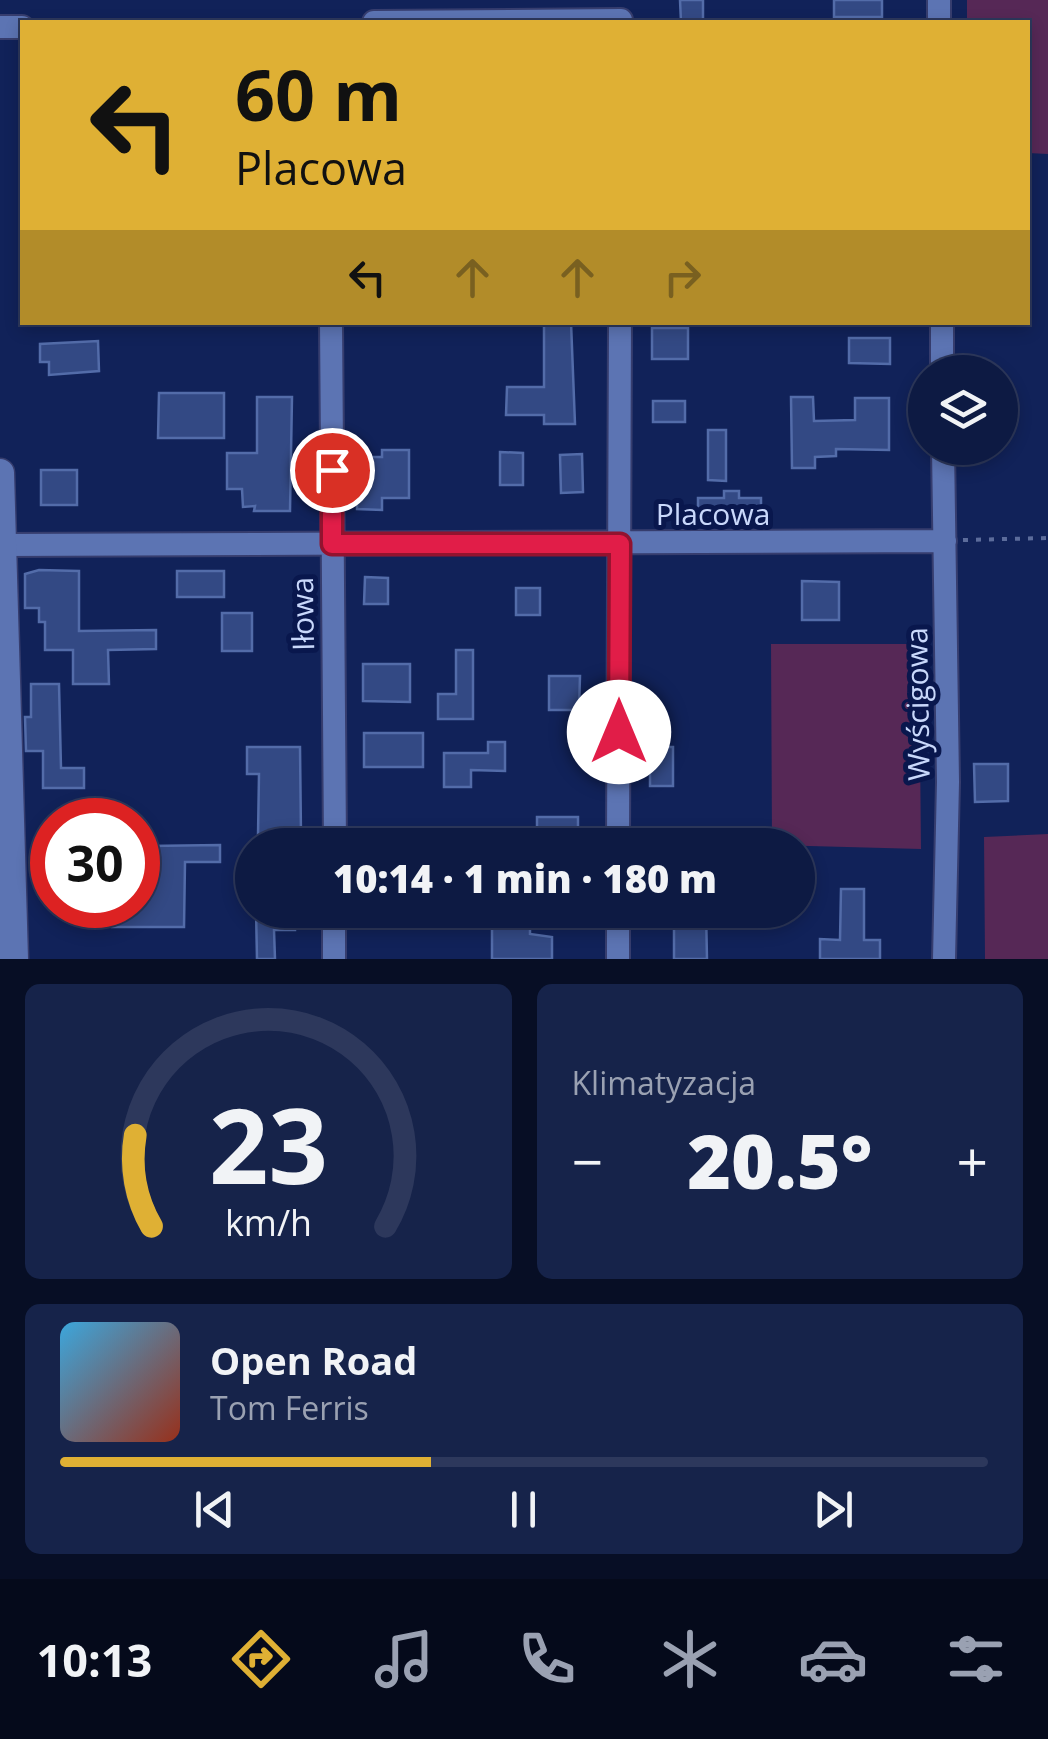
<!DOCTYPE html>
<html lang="pl">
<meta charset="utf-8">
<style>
body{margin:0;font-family:"Open Sans",sans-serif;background:#16234a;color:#f1f3f6;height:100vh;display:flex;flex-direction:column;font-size:38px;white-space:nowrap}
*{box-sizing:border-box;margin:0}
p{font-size:32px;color:#9aa1b2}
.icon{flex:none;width:55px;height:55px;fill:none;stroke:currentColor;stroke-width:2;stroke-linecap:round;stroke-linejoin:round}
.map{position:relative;height:959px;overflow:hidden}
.side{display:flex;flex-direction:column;gap:25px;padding:25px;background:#070e25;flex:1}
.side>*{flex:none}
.banner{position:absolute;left:20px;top:20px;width:1010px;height:305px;border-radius:0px;box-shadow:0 5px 15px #0003,0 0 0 2px #2d385c;background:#dfb034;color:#111;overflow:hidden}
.buttons{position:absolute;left:908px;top:355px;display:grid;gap:20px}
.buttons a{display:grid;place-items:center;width:110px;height:110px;border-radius:50%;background:#0d1a43;box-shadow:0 5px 15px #0003,0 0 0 2px #2d385c;font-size:50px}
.speed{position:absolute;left:30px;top:798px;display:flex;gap:20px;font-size:50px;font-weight:700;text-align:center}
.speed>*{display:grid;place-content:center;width:130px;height:130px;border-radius:50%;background:#0d1a43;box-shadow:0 5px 15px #0003,0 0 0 2px #2d385c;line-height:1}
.speed .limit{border:15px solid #d22;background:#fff;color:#111}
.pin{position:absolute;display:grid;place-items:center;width:85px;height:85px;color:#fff;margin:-42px;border:5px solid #fff;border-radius:50%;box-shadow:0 2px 10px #0007}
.me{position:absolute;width:110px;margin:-55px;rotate:0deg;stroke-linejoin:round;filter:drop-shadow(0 0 8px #0008)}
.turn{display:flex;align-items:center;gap:35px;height:210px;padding:0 50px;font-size:45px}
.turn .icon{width:130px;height:130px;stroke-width:2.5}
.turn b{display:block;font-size:70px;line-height:85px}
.lanes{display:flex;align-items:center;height:95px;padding:0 50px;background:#0003;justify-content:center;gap:50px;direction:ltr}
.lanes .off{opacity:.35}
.big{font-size:75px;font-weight:800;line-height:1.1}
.side .tile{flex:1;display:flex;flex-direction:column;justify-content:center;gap:15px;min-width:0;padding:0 35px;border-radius:15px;background:#16234a}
.side .dial{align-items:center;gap:0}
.dial svg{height:260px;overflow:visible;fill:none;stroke:#2d385c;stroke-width:7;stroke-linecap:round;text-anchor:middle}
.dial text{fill:#f1f3f6;stroke:none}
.song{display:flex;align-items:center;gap:30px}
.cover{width:120px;height:120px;border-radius:15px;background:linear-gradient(135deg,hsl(200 70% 55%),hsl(10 70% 35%))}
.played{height:10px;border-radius:5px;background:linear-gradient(90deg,#dfb034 40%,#2d385c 40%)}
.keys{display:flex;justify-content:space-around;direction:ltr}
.heat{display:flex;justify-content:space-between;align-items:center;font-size:55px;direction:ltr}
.side .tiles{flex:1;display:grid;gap:25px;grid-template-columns:1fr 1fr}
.tile:last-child{grid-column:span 2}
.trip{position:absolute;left:235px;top:828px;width:580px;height:100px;border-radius:50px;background:#0d1a43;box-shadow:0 5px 15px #0003,0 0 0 2px #2d385c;font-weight:800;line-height:100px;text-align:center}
.dock{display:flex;height:160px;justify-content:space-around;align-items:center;background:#050a1b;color:#9aa1b2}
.dock .icon{width:70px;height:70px}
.dock .current{color:#dfb034}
.dock b{font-size:45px;color:#f1f3f6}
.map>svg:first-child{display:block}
.green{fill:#562856}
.building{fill:#334984;stroke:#536ca9;stroke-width:2.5}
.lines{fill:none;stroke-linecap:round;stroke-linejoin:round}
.minor-casing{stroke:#363d6e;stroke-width:26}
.tertiary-casing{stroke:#363d6e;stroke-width:31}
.path{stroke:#5c6c9b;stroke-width:4;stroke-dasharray:5 8;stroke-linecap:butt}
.minor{stroke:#5c74b3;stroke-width:22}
.tertiary{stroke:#5c74b3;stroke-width:28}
.route-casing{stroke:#92132f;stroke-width:25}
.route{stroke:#e11d48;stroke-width:18}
.labels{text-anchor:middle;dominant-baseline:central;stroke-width:10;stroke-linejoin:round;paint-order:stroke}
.street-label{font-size:30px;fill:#c9d8fb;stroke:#09174d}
</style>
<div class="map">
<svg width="1048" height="959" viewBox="0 0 1048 959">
<rect width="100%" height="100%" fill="#112259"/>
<path class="green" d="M967 0H1048V154L1028 153V22H967Z
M771 644H919L921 849 772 845Z
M1048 834V959H985L984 837Z"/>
<path class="building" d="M680 0H703V22H681Z
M834 0H882V17H834Z
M544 322H571L575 424H544V415H506L507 387H544Z
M652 328H688V359H652Z
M849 338H890V364L849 363Z
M98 341 99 371 49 375V362H40V344Z
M159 393H224V438H158Z
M257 397H292L290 511H254L255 506 243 507 242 489H227V453H257Z
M791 397H813L814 421 855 420V398H889V450L836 449V456L815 457V468H792Z
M653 401H685V422H653Z
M708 430H726V481L708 480Z
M382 450H409V498H382V510L357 509V457H382Z
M500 452 523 453V485H500Z
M582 454 583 492 561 493 560 455Z
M41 470H77V505H41Z
M724 491H739V498H761V513L698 512V498H724Z
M39 570 79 571V631L156 630V649L108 650 109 684H73V650H45V622H39V608H25V574Z
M177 571H224V597H177Z
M365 577 388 578V604H364Z
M802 581 839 582V620H802Z
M516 588H540V615H516Z
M222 613H252V651H222Z
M456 650H473V719H438V694H456Z
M363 664H410V702L363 701Z
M549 676H580L579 710H549Z
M31 684H59L61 768H84V788H43V751H26L25 717H31Z
M364 733H423V767H364Z
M488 742H505V771L471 770V787H444V753H488Z
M247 747H300L301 836H258L259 774H247Z
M650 747H673V786H650Z
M974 764H1008V801L975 802Z
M537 817H578V845H537Z
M220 845V862H185L184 927H112V905L148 901V846Z
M841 889H864V940H880V959H820V939L840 940Z
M256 910H295V930H274L275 959H257Z
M478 910H494V917H530V934L552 937V959H492V928H478Z
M674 910H706L707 959H674Z"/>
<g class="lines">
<defs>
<path id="minor" d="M374 22 621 20
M939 22V0
M0 27H22
M331 322 335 845
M942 322V372
M943 448 948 782 944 959
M2 545 945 541
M618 845 620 322
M334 959V910
M618 959V910"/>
<path id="tertiary" d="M0 473 14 959"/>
</defs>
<use href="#minor" class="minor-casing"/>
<use href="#tertiary" class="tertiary-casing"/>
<path class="path" d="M963 540 1048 538"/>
<use href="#minor" class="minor"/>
<use href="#tertiary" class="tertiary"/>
</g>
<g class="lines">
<defs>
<path id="route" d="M332 470V544H620L619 732"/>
</defs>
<use href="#route" class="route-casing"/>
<use href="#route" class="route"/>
</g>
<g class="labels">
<g class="street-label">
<text x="713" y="513">Placowa</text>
<text transform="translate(302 614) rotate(-91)">Iłowa</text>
<text transform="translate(917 704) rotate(-91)">Wyścigowa</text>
</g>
</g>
</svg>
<div class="buttons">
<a><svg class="icon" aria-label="layers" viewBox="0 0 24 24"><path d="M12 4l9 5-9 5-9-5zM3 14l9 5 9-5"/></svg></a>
</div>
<div class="speed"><div class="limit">30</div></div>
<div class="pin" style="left:332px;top:470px;background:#d93025"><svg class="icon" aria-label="arrive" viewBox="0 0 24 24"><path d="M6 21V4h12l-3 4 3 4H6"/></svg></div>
<svg class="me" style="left:619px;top:732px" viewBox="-20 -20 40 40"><circle r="19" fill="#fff"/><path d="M0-13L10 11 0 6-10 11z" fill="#e11d48"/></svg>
<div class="trip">10:14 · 1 min · 180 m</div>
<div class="banner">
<div class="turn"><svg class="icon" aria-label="left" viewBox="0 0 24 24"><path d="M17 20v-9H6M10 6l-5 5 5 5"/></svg><div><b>60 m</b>Placowa</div></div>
<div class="lanes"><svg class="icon" aria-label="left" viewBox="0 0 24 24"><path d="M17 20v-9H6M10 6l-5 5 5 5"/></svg><svg class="icon off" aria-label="ahead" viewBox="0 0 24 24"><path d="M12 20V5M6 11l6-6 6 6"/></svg><svg class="icon off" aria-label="ahead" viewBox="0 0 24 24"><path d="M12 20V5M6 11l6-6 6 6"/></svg><svg class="icon off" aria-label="right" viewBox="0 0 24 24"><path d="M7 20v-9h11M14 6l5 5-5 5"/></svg></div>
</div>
</div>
<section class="side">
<div class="tiles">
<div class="tile dial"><svg viewBox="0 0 100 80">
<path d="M14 69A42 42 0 1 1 86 69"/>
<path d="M14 69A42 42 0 0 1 9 41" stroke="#dfb034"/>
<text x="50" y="56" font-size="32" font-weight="700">23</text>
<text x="50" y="72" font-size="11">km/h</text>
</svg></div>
<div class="tile"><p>Klimatyzacja</p>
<div class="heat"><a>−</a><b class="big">20.5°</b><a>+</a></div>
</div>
<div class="tile">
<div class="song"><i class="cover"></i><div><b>Open Road</b><p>Tom Ferris</p></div></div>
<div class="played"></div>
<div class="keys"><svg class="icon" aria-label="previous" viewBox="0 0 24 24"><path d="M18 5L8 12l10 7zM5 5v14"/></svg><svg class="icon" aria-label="pause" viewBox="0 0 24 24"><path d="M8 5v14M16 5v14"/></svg><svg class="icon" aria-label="next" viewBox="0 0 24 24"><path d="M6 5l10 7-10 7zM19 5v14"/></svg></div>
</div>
</div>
</section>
<nav class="dock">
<b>10:13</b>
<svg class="icon current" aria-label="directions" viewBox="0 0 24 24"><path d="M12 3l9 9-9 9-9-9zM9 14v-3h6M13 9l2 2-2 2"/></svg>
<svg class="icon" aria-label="music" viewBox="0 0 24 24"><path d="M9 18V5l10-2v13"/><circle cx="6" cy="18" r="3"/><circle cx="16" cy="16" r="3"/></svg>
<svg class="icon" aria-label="phone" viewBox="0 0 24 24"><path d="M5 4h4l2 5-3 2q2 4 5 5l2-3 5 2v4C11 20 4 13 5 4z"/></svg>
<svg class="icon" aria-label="climate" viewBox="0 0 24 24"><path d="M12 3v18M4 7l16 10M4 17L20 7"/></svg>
<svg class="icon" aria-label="car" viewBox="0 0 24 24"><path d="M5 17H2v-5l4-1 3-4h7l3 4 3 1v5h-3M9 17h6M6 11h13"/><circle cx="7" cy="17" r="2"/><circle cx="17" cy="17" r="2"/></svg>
<svg class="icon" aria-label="filters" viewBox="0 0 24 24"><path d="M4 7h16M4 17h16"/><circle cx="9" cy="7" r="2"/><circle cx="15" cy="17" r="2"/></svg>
</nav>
